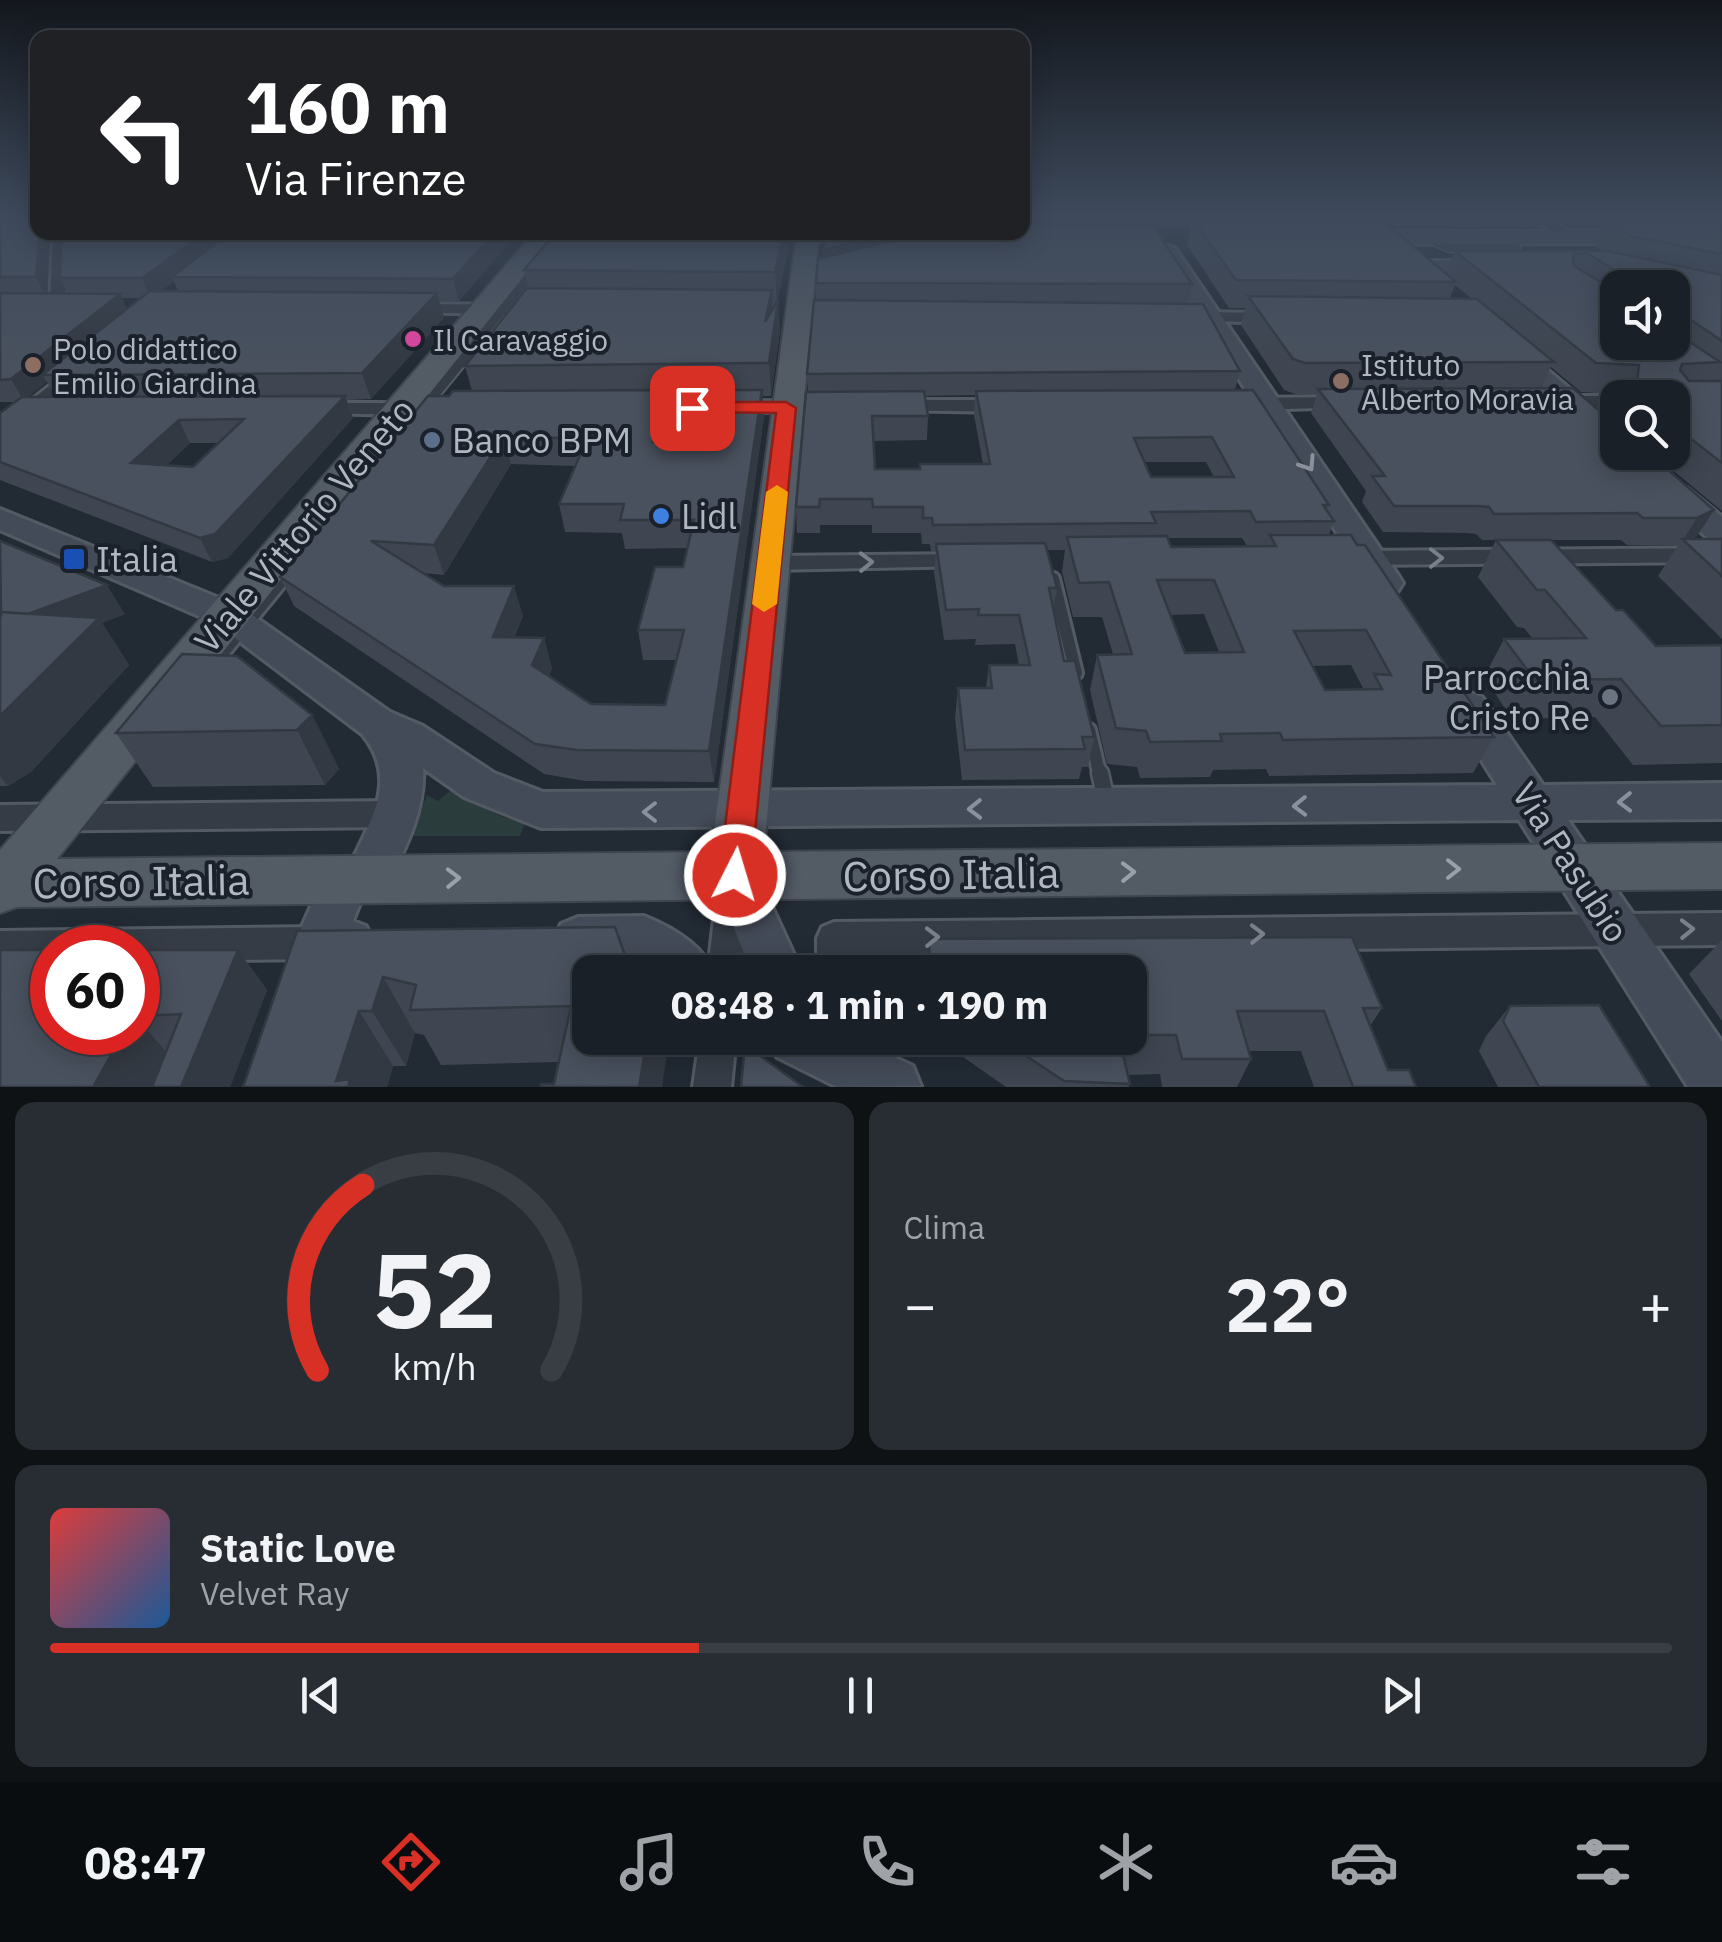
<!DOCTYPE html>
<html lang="it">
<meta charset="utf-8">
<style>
body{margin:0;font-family:"IBM Plex Sans",sans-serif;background:#272d33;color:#f1f3f6;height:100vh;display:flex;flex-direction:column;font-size:38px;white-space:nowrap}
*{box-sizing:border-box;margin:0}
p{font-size:32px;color:#9fa3a7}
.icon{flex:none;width:55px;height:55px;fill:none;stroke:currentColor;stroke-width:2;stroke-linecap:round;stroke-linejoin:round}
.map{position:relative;height:1087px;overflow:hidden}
.sheet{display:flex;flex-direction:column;gap:15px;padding:15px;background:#0e1215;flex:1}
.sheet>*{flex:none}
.top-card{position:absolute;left:30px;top:30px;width:1000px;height:210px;border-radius:20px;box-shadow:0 5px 25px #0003,0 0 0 2px #383e44;background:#202124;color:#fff;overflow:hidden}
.fabs{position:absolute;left:1600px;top:270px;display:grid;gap:20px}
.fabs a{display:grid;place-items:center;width:90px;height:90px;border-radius:20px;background:#1a2027;box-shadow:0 5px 25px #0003,0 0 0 2px #383e44;font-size:50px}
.speed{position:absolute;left:30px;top:925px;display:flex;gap:20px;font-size:50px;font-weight:700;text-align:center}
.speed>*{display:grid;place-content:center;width:130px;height:130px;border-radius:50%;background:#1a2027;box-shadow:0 5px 25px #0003,0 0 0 2px #383e44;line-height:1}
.speed .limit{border:15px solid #d22;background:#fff;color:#111}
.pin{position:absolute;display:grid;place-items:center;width:85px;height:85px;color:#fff;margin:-42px;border-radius:20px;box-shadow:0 5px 15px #0006}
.me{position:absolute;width:110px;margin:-55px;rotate:5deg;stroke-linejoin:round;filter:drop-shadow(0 0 8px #0008)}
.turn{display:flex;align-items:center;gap:35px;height:210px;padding:0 50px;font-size:45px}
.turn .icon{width:130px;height:130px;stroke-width:2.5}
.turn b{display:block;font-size:70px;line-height:85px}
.big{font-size:75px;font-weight:700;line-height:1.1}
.sheet .widget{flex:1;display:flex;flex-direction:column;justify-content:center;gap:15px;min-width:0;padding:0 35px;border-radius:20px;background:#272d33}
.sheet .dial{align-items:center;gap:0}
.dial svg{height:260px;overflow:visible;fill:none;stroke:#383e44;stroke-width:7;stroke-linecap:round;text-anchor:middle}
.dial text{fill:#f1f3f6;stroke:none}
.song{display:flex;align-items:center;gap:30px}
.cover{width:120px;height:120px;border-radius:15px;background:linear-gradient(135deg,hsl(0 70% 55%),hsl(210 70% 35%))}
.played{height:10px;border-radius:5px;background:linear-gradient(90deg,#d93025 40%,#383e44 40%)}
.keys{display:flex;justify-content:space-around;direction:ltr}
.heat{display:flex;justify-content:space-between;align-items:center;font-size:55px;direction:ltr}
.sheet .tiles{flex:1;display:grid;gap:15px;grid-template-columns:1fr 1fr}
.widget:last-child{grid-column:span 2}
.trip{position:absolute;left:572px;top:955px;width:575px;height:100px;border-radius:20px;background:#1a2027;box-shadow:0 5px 25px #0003,0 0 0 2px #383e44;font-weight:700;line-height:100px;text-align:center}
.menu{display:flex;height:160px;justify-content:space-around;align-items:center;background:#0a0d10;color:#9fa3a7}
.menu .icon{width:70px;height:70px}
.menu .active{color:#d93025}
.menu b{font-size:45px;color:#f1f3f6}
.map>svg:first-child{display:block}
.green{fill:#2b3c3c}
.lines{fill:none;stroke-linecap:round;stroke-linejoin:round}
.lane-far3-casing{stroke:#535a63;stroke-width:11}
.lane-far2-casing{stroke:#535a63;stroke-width:14}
.lane-far1-casing{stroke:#535a63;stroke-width:18}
.lane-casing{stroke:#535a63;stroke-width:21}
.street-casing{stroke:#535a63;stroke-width:6}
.secondary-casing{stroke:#535a63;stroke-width:6}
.primary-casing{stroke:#3f454f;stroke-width:4}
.lane-far3{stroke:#353c45;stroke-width:8}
.lane-far2{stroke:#353c45;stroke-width:10}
.lane-far1{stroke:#353c45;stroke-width:12}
.lane{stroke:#353c45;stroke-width:16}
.street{fill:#353c45;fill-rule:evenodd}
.secondary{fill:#444b58;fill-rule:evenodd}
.primary{fill:#535b65;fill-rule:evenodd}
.wall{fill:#3f4651;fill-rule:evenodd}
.shaded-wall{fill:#333942}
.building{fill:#49515e;stroke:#333942;stroke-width:2.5;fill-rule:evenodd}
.oneway{stroke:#8a919d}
.oneway2{stroke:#79808a}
.oneway3{stroke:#99a0ab}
.route{fill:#d93025;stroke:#8d1f18;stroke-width:2.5}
.slow{fill:#f59e0b}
.hotel-dot{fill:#d1479c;stroke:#1b212a;stroke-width:4}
.education-dot{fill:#8d6e63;stroke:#1b212a;stroke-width:4}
.service-dot{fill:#5c6f8a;stroke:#1b212a;stroke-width:4}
.shop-dot{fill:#3f7fe0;stroke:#1b212a;stroke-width:4}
.transit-dot{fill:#1a4fb4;stroke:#1b212a;stroke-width:4}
.worship-dot{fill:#6b7280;stroke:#1b212a;stroke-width:4}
.labels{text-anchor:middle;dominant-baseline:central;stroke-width:8;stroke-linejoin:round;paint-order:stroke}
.far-poi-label{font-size:30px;fill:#b0b7c2;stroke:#1b212a;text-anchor:start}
.poi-label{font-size:35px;fill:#b0b7c2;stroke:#1b212a;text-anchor:start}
.street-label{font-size:35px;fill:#b0b7c2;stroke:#1b212a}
.near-street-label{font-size:42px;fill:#b0b7c2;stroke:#1b212a}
</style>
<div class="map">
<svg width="1722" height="1087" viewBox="0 0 1722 1087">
<rect width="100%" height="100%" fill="#222a34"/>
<path class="green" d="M451 790 503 817 525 823 520 836H410L427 795 438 801Z"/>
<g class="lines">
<defs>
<path id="lane-far3" d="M495 235 542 232
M1429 239 1450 248H1516L1512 238
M466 355 534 271"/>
<path id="lane-far2" d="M423 408 468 353"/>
<path id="lane-far1" d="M1053 579 1076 673
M211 667 291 569
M1089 730 1100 776"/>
<path id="lane" d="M1100 773 1106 800"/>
<path id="street" d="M1530 215H1545L1577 238 1565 241Z
M53 232H67L66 305 58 310 50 305Z
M413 304 536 305 544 310 536 315 407 312V306Z
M1193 312 1271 313 1279 318 1271 323 1187 320 1185 317Z
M73 367 82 372 79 376 7 439 0 441V425Z
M1561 396H1618L1622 398H1618V408L1554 406 1552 402Z
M1344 397 1353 403 1351 407 1251 410 1242 404 1251 398Z
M896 400H1004L1013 406 1004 412 889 410 887 406Z
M804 401 811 403V411L646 414 637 408 646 402Z
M321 403H409L418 409 409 415 314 413 312 409Z
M1722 548V562L1357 565 1346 558 1357 551Z
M965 554 977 561 973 566 769 570 757 563 769 556Z
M394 801 405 805 409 814 405 823 394 827 0 831V805Z
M733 876 745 881 749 891 742 972H708L717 891 721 881Z
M1722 913V945L851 954V972H817V938L822 927 834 922Z
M320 927 332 932 337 943 332 954 320 959 138 961V948H52V962L0 963V931Z
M700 1038H736L731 1087H693Z"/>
<path id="secondary" d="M1722 231V243L1362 244 1352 238 1362 232Z
M800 232H960L963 236 953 242 809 240 802 238Z
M1168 246 1175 248 1398 575 1403 583 1398 591 1386 594 1374 591 1158 252Z
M1414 261H1494L1504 267 1494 273 1407 271 1404 267 1407 263Z
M1511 345 1520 347 1618 429V452L1608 450 1502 357 1499 352Z
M1676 485 1687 488 1722 517V544L1711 541 1665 500 1661 494 1665 488Z
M0 509 241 607 390 712 423 726 494 773 543 792 1497 785 1448 707 1454 697 1468 692 1482 697 1543 785 1722 783V819L1568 820 1722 1042V1087H1688L1519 820 541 828 464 797 423 768C426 812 402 855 383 894L362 898 353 921 366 926 374 942 366 958C344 967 325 967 303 958L295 942 330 864 346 858 352 861C373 816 398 777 362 734L215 623 0 530Z
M735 855 751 861 802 972H752L712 875 719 861Z
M644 916C671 927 703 945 713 972H649L635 962 578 963 561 956 553 940 561 924 578 917Z
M769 1038H853L913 1066 921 1086 837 1087 777 1057Z"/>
<path id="primary" d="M535 232H559L57 859 711 852 796 241 661 239 650 232H819L764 852 1722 843V889L17 907 0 913V850Z"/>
</defs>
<use href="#lane-far3" class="lane-far3-casing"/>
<use href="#lane-far2" class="lane-far2-casing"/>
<use href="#lane-far1" class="lane-far1-casing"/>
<use href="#lane" class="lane-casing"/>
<use href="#street" class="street-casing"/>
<use href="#secondary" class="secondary-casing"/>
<use href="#primary" class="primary-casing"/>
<use href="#lane-far3" class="lane-far3"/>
<use href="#lane-far2" class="lane-far2"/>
<use href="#lane-far1" class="lane-far1"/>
<use href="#lane" class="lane"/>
<use href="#street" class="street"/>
<use href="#secondary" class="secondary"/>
<use href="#primary" class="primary"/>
</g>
<path class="wall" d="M0 215H38V232H50L47 293 68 294 60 278 509 243 459 301H439L444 318 371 399 347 400 353 418 228 558 212 562 0 480V413L16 402H0V217L29 218V216ZM174 281 178 291H161ZM121 298H140L127 309ZM47 382 55 397H28ZM190 443H219L193 467 167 465Z
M1022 215H1360L1358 220H1375L1369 215H1544L1540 227 1389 226 1446 274 1455 251H1603L1596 246 1605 227H1568L1551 215H1722V511L1651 452H1672V398H1618V424L1604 412 1613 394 1581 392 1551 367 1541 388 1714 510 1697 536 1692 539H1722V639L1658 576 1678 545H1627L1621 540H1552L1616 610 1656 646 1722 645V763L1633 765 1595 717 1512 719 1484 677 1504 639H1533L1524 628 1517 627 1478 577 1496 540H1482L1476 534 1467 533 1383 532 1362 502 1366 491 1311 413 1317 394H1295L1284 390 1241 325 1245 308H1229L1187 245 1191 227H1154L1192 284 1188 304 1240 371 1235 390 1329 505 1327 510 1334 521 1329 535 1494 737 1473 773 1269 776 1266 769 1213 770 1210 777 1140 778 1137 767 1107 764 1090 690 1097 655 1113 654 1102 617H1073L1062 571 1065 550H1047L1057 588 1053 609 1064 661 1094 737 1088 767H1082L1079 779 962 780 955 718 958 688H986L989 665H1019L1015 644 975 645 976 639 944 640 934 572 936 551H931L930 544H922L921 533H872V525H820V533H797L796 507 808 392 807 374 816 300V283L918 234 1022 232ZM1455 285 1471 298H1450ZM1618 288H1672V342H1618ZM975 395 974 415 983 464 920 469H875L873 441 927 440 928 416 925 396ZM1144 462H1206L1214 477H1151ZM1168 538H1242L1247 546 1171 547ZM1204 614 1219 652 1185 653 1170 615ZM1351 665 1364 690H1325L1312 666Z
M556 232H788L789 245 777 301 780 331 771 396H762L764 416 714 782 585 781 544 774 294 606 280 577 449 396 472 391 465 366 528 288 524 270ZM673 397H720L710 442H667L675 416ZM511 464 575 466 559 504 565 532 622 533 625 549 687 548 683 567 638 630 643 660H676L665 705 591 704 549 676 552 669 544 638H514L523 616 444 586 423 573 444 575Z
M0 541 125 614 102 623 129 665 31 772 8 786H0Z
M312 715 339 769 325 785 153 787 116 733Z
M297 931 628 964 666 1060 554 1084 559 1062 441 1065 424 1035 415 1033 406 1066H393L387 1087H243Z
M929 939 1382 1008 1370 1026 1388 1070 1416 1087H1314L1301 1051H1249L1251 1059 1237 1087H1162L1160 1074 1128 1075 1129 1087H1006L936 1038H1130V972H926Z
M1722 940V1021L1689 974Z
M138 950H238L267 990 230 1087H0L138 1032Z
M1510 1006 1650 1087H1498L1479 1051 1486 1036Z"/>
<path class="shaded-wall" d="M40 232H50L46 297 36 277Z
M206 232H238L172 277 174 281 151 298 142 278Z
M495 232H506L509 243 459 301 453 279Z
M784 232H788L789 245 777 304 775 272Z
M878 236V244L822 258V250Z
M772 290 773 321 765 322Z
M437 293 444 318 371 399 362 373Z
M120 294 130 315 42 375 47 382 24 401 11 379Z
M778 300 780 331 771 396 769 363Z
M672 390 675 416 658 469 653 442Z
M762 390 764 416 714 782 709 751Z
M345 396 353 418 228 558 212 562 200 538Z
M179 420 190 443 144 487 131 463Z
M504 436 511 464 444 575 434 545Z
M1714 510 1697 536 1685 542 1683 540 1697 518Z
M107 585 125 614 102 623 129 665 31 772 8 786 0 776V716L10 620Z
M514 586 523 616 502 667 493 637Z
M544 638 552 669 541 695 532 665Z
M312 715 339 769 325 785 297 730Z
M238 950 267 990 230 1087H181Z
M383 977 415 1033 406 1066 372 1011Z
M359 1011 393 1066 387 1087H340L336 1081Z
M138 1020 169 1055 152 1087H93L124 1032H138Z
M647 1038H666V1060L662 1087H639Z"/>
<path class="building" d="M29 215H38V232H40L36 277H0V217L29 218Z
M1193 220H1382L1456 282 1236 280Z
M1608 221 1722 222V254L1631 236Z
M1022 225H1152L1192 284 816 283 818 259 918 234V232H1022Z
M61 232H206L142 278H60Z
M230 232H495L453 279 172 277Z
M556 232H784L775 272 524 270Z
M830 236H878L822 250Z
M1455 251H1608L1722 275V341L1678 311H1672V288H1634V282L1588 254H1573L1574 266 1618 293V342H1672V330L1720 362 1682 364 1680 370 1689 381H1722V463L1672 424V398H1637L1619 382 1637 381 1639 365 1596 363Z
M527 288 772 290 765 322 778 300 769 363 465 366Z
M150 291 437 293 362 373 42 375Z
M0 293 120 294 11 379 0 380Z
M1248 296 1477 299 1554 362 1305 363 1293 359Z
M814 300 1203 304 1240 371 807 374Z
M1573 388 1618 427V452H1648L1714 510 1697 518H1643L1637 513 1494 514 1489 507 1479 506H1394L1372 476H1385L1318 389Z
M672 390 653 442H710L722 390H762L709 751 577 750 535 744 280 577 428 396H449L453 391ZM504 436 587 439 559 504H624L620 520H694L683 567H655L638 630H684L665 705 591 704 532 665 544 638 493 637 514 586H444L371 541 434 545Z
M1253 390 1329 505H1323L1334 521 1256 522 1250 511 1151 512 1156 523 933 525 932 518H923V507H873L872 499H820L819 507H796L806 392 924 391 928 416H872L875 469H920V464H990L976 391ZM1212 437 1234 477H1151L1134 438Z
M345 396 215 534 200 538 0 462V413L22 397ZM244 419 193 467 131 463 179 420Z
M1270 535H1351L1357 545H1365L1494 737 1283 740 1280 733 1220 734 1222 741 1150 742 1146 731 1116 728 1097 655 1132 654 1109 582 1079 583 1067 537 1167 536 1171 547 1276 546ZM1157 580H1214L1244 652 1185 653ZM1366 630 1391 675 1374 674 1382 689 1325 690 1294 631Z
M1682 539H1722V576Z
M1496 540H1551L1616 610H1623L1656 646 1722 645V725L1661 726 1621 679 1535 680 1504 639 1586 638 1545 590H1537Z
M0 541 107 585 28 614 1 612V616Z
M1045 543 1057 588H1049L1064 661H1075L1094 737H1082L1085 749 965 750 958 688H992L989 665H1030L1019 615H978L979 609 946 610 936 544Z
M1 612 99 618 0 716V620Z
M182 654 237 656 312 715 297 730 116 733Z
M615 927 628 964 652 962V972H590V1038H647L639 1087H541V1084H554L571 1006 410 1010 416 985 383 977 372 1011H359L336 1081 350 1079 348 1087H243L297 931Z
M1352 937 1382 1008H1363L1388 1070H1409L1416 1087H1353L1324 1011H1237L1251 1059H1182L1176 1035H1130V972H930L929 939Z
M0 950H52V1032H124L93 1087H0Z
M138 950H238L181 1087H152L181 1014 138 1016Z
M1599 1005 1650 1087H1539L1503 1021 1510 1006Z
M999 1038H1119L1130 1084 1064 1081Z
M745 1045 803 1087H741Z"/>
<defs><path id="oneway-chevron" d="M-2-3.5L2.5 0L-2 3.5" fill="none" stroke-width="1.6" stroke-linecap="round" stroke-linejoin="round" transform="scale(2.5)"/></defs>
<g class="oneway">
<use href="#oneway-chevron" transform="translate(1308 464) rotate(57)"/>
<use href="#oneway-chevron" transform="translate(1625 802) rotate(179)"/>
<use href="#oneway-chevron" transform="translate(1300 806) rotate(179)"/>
<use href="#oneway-chevron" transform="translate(975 809) rotate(179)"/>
<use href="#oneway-chevron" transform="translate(650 812) rotate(180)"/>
</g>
<g class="oneway2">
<use href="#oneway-chevron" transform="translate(1436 558)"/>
<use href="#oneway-chevron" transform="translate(866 562) rotate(-1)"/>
<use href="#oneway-chevron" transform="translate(1687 929) rotate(-1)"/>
<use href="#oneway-chevron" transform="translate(1257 934) rotate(-1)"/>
<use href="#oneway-chevron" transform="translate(932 937) rotate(-1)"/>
</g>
<g class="oneway3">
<use href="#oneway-chevron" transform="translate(1453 869)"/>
<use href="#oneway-chevron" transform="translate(1128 872) rotate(-1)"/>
<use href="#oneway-chevron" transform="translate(453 878) rotate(-1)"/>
</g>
<linearGradient id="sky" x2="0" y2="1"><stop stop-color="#13171d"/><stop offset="0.59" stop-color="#3e4a5c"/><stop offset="1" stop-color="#3e4a5c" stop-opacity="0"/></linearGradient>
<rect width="1722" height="367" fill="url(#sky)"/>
<path class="route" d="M692 402H786L796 408 751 875 746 885 735 890 723 885 719 875 776 413 685 412 683 408Z"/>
<path class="slow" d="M777 485 788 492 777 604 764 612 752 604 766 492Z"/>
<circle class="hotel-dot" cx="413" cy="339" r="10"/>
<g class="education-dot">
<circle cx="33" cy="365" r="10"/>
<circle cx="1341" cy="381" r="10"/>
</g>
<circle class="service-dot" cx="432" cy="440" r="10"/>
<circle class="shop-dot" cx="661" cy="516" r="10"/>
<rect class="transit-dot" x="62" y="547" width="24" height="24" rx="5"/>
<circle class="worship-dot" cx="1610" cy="697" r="10"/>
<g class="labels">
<g class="far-poi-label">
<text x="433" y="339">Il Caravaggio</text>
<text x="53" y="348">Polo didattico<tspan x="53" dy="34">Emilio Giardina</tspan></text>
<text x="1361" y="364">Istituto<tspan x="1361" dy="34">Alberto Moravia</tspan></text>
</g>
<g class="poi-label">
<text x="452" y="440">Banco BPM</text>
<text x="681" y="516">Lidl</text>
<text x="96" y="559">Italia</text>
<text x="1590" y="677" text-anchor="end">Parrocchia<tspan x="1590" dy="40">Cristo Re</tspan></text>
</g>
<g class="street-label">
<text transform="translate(304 525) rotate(-50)">Viale Vittorio Veneto</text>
<text transform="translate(1571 862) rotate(57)">Via Pasubio</text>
</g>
<g class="near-street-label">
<text transform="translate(951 874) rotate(-1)">Corso Italia</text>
<text transform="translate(141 881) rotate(-1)">Corso Italia</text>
</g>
</g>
</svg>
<div class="fabs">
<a><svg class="icon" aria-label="sound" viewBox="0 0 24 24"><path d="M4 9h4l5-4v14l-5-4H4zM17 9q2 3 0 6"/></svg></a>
<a><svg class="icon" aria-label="search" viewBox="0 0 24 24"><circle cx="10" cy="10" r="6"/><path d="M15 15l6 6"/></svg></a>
</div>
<div class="speed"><div class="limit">60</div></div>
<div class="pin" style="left:692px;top:408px;background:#d93025"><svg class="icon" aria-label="arrive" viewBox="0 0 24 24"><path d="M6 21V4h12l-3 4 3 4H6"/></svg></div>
<svg class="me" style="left:735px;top:875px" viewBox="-20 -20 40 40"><circle r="17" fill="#d93025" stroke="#fff" stroke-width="3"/><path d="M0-11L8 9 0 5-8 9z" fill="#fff"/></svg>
<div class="trip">08:48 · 1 min · 190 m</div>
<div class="top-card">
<div class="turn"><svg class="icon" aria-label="left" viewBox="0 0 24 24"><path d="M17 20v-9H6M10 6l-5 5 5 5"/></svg><div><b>160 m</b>Via Firenze</div></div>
</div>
</div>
<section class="sheet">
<div class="tiles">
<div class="widget dial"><svg viewBox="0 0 100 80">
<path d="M14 69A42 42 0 1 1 86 69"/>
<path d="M14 69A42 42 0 0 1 28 12" stroke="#d93025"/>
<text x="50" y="56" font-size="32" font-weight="700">52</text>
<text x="50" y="72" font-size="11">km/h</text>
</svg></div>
<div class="widget"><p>Clima</p>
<div class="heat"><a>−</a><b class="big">22°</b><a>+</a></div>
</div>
<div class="widget">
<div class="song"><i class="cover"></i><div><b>Static Love</b><p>Velvet Ray</p></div></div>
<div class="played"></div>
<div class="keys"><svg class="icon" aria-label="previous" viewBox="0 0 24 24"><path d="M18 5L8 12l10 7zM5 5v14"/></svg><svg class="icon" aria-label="pause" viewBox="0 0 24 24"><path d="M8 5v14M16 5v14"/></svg><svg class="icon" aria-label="next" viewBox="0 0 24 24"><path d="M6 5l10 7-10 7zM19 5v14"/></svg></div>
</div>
</div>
</section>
<nav class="menu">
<b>08:47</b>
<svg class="icon active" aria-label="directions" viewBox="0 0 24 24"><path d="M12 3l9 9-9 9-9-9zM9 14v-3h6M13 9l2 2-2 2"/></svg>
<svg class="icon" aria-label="music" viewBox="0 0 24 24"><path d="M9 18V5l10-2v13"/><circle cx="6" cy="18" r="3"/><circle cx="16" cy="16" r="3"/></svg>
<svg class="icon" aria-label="phone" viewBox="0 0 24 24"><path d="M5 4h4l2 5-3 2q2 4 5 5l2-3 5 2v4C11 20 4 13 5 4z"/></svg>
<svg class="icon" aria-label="climate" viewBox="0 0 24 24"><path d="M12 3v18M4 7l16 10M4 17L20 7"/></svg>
<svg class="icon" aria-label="car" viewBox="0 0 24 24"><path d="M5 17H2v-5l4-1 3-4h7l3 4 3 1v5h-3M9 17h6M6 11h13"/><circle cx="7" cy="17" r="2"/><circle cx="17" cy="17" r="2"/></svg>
<svg class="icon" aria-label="filters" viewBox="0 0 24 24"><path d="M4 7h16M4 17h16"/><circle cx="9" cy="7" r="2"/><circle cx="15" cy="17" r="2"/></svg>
</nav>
